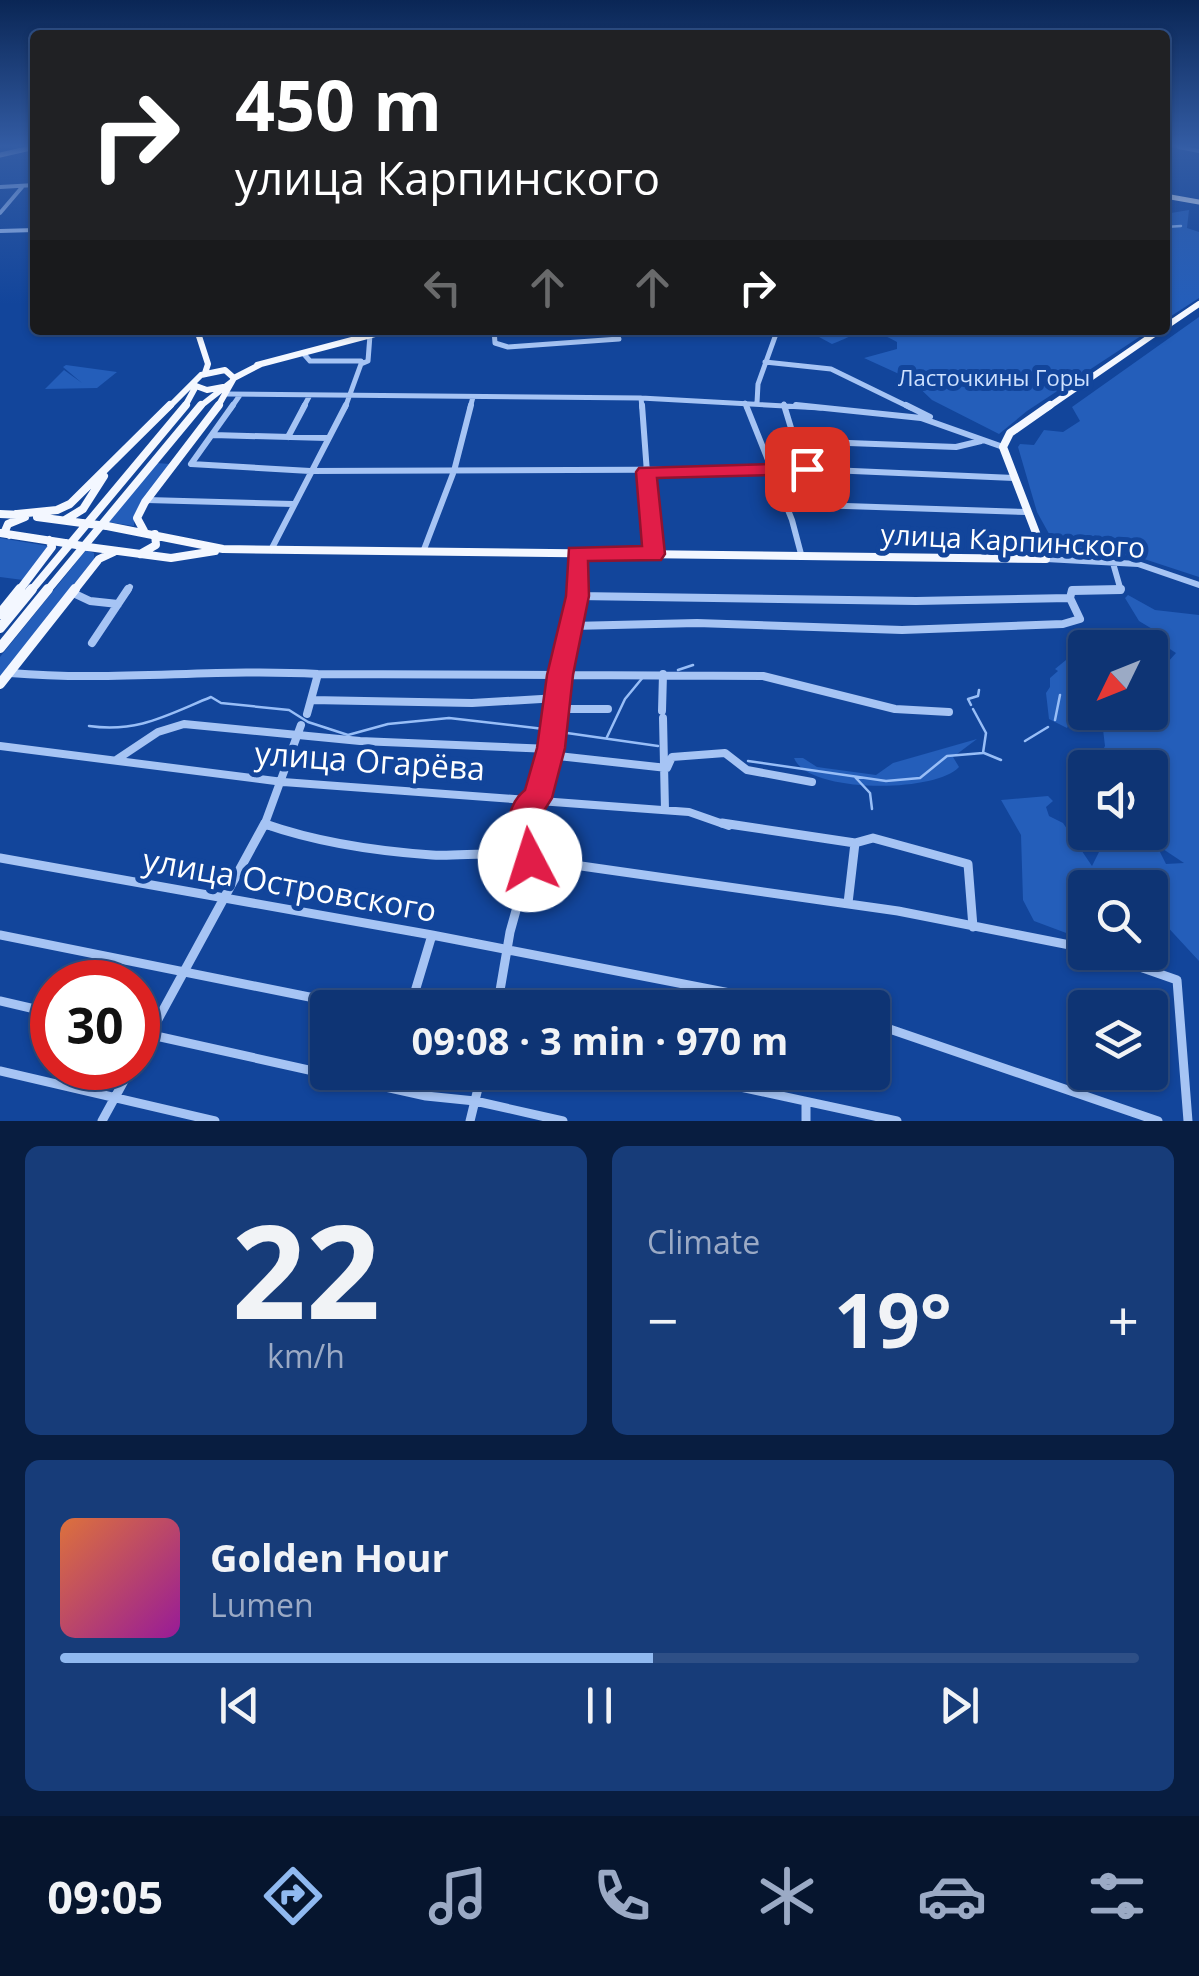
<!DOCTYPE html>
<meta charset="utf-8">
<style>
body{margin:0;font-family:"Open Sans",sans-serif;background:#173c79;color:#f1f3f6;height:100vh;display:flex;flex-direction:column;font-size:38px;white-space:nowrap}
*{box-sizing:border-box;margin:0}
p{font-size:32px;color:#9baac5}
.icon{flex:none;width:55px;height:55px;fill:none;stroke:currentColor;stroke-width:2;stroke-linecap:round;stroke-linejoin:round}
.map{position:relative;height:1121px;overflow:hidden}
.drawer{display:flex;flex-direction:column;gap:25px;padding:25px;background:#081d40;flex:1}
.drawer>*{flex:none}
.guide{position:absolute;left:30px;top:30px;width:1140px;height:305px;border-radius:10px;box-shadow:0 2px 8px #0004,0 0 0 2px #2e4f86;background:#202124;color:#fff;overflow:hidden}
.needle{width:65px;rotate:227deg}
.fabs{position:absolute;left:1068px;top:630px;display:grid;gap:20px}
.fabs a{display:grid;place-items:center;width:100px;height:100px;border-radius:10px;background:#0e3474;box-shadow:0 2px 8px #0004,0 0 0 2px #2e4f86;font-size:50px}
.speed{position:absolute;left:30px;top:960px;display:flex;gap:20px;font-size:50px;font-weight:700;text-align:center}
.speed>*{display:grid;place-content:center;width:130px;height:130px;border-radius:50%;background:#0e3474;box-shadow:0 2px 8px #0004,0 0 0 2px #2e4f86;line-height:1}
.speed .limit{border:15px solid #d22;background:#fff;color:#111}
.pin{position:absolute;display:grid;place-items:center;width:85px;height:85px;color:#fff;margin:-42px;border-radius:20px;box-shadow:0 5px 15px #0006}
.me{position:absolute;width:110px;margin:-55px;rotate:355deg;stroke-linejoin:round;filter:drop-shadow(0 0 8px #0008)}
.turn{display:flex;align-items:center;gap:35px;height:210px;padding:0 40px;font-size:45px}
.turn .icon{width:130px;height:130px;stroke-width:2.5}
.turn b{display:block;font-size:70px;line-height:85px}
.lanes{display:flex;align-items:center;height:95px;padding:0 40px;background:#0003;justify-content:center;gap:50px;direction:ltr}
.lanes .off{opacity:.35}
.big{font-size:75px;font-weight:700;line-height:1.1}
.drawer .tile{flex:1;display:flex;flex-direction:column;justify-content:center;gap:15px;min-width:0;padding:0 35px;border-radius:15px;background:#173c79}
.drawer .dial{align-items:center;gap:0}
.dial b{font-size:130px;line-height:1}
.song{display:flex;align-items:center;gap:30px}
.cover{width:120px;height:120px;border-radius:15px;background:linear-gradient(135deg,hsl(20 70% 55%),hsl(300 70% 35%))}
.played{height:10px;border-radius:5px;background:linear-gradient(90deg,#90b9f0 55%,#2e4f86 55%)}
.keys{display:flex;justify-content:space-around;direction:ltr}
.heat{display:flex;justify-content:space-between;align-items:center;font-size:55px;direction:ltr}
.drawer .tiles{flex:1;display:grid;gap:25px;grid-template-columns:1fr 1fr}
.tile:last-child{grid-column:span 2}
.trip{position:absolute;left:310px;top:990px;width:580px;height:100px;border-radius:10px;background:#0e3474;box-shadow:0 2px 8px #0004,0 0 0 2px #2e4f86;font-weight:700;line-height:100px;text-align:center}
.tab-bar{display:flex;height:160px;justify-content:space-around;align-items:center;background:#06152e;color:#9baac5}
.tab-bar .icon{width:70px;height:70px}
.tab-bar .selected{color:#90b9f0}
.tab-bar b{font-size:45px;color:#f1f3f6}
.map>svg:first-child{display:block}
.green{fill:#245eba}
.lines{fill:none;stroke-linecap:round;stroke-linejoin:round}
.stream{stroke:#98bef7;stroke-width:2.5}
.minor-far4{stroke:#a6c4f4;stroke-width:4}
.minor-far3{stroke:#a6c4f4;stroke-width:5}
.minor-far2{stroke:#a6c4f4;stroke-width:6}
.minor-far1{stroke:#a6c4f4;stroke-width:8}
.minor{stroke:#a6c4f4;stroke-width:9}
.major-far3{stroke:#f3f7ff;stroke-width:5}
.major-far2{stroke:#f3f7ff;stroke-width:6}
.major-far1{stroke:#f3f7ff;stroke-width:8}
.major{stroke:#f3f7ff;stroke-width:10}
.major-bridge{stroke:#f3f7ff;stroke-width:8}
.route{fill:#e11d48;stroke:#92132f;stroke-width:2.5}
.labels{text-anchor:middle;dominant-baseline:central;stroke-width:10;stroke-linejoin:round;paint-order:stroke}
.far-park-label{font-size:22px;fill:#cee1fe;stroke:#12459b}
.street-label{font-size:28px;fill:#fff;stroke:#12459b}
.near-street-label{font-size:32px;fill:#fff;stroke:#12459b}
</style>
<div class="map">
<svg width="1199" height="1121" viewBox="0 0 1199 1121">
<rect width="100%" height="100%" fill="#12459b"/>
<path class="green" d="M1189 210 1187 228 1199 232V298L1165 320V214Z
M1199 317V577L1135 556 1066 550 1053 541 1037 512 1018 447 1020 444 1034 445 1044 430 1063 432 1080 421 1072 407Z
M806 330H1150L1027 411 999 434 932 400 910 379 864 358 897 349V342C862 323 863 333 832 344Z
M66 365 117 372 97 388 45 389 64 370 82 383 63 367Z
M156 463 170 464 134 517V526L108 522Z
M0 538 48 546 23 580 0 577Z
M86 550 94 553V559L0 677V657Z
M1128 595 1155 610 1199 615V961L1150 908V888H1085V940L1034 921 1023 900 1021 835 1001 800 1048 796 1053 801 1046 807 1049 816 1063 823 1092 866 1102 846 1126 837 1158 848 1166 864 1184 863 1139 833 1150 832V806L1159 789 1150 784V768L1108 767 1098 760 1105 746 1101 713 1150 712V666L1167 663 1176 653 1153 638 1154 630 1139 621 1125 598Z
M1103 634 1110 647 1085 648V682L1078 683 1071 695 1075 708 1067 728 1049 719 1046 693 1050 687V678L1058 671 1055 669 1077 651 1066 641Z
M977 739 953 757 959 767C936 793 808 794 794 758H803L817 767 876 775 893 763Z"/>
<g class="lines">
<path class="stream" d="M1165 227 1181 226
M678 670 693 665
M971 705 968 699 978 696 979 690
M1055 720 1060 695
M89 726C138 733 167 715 211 697L221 703 289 710 308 722 348 735 388 724 449 718 544 729
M560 732 658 746
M607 737 625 699 644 676
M1025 741 1048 727
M984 753 1001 760
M748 761 886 781 920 778 947 756 983 753 986 733 973 709
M855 777 870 793 872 809"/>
<path class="minor-far4" d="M1179 147 1199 151
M0 187 35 185
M0 213 23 186
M0 231 35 230"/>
<path class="minor-far3" d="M494 330 495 343 508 347 619 339
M303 353 310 361H361
M765 362 831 369 911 408
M227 394 641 398 821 408
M641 398 642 408
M745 403 747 408
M757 403 758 384 776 334 772 330
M784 404 785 408
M231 408 240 395
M303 408 310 395
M345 408 361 364 368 361 370 335
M470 408 473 397"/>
<path class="minor-far2" d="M233 405 191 464 310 471 807 469 1014 478
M642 405 653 554
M746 405 792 520 801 554
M784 405 795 441 956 447 981 441
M796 405 921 418 1003 447
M906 405 930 417
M213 435 327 438
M288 437 305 405
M147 500 293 504
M786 504 1027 512
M271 550 346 405
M423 552 454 471 471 405
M1046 559 1138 564 1199 585
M127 592 130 587
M575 592 577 553
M1072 592 1121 591 1113 563"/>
<path class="minor-far1" d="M73 593 90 601 118 604
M578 596 916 601 1070 598
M572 626 697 623 902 630 1063 624 1080 619 1070 598 1072 590 1121 589
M92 643 128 589
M10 673C113 682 215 668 318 674L763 676 895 709 949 712
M311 700 472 703 558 698
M557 709H608
M662 711 663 674
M307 714 318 674
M663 718 665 810
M0 746 283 782 689 812 729 826
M549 755 667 768 672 757 725 753 747 770 812 782
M116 760 158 732 184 724 360 741 551 749
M265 824 270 826
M264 826 301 725
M522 826 541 783 575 589"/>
<path class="minor" d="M722 823 855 843 873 838 968 864 973 927
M265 824C319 843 375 851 432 855 460 857 517 848 539 860L898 911 1085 948
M0 858 432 935 807 1008
M848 903 855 843
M0 935 364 1008
M1097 952 1177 980 1188 1121
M0 1001 52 1013
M410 1008 432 935
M497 1008 510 932 530 860 523 823
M872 1023 1158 1121
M138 1032 426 1096 475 1101 563 1121
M138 1056 265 823
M0 1071 215 1121
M671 1072 897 1121
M806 1103V1121
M102 1121 131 1068
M470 1121 482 1072"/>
<path class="major-far3" d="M0 155 35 147
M1165 196 1199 202"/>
<path class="major-far2" d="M1165 327 1199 304
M197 330 208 364 205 373
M257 365 390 330
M196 386 207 390 223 387
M168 408 201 375 225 370 234 378
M184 408 196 386
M198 408 230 383
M217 408 234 378 261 364
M1047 408 1160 330"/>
<path class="major-far1" d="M0 514 22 515
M17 514 57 510 70 504 170 405
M37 517 82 523
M65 520 83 509 104 476
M107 526 223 549 1046 559 1003 447 1010 433 1050 405
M144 531 137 518 145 502 219 405
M0 533 65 543
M9 535 5 531 8 524 25 517
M88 547 171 558 215 551
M140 554 156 545 155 534
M18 592 52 547 49 540
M30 592 186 405
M46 592 201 405
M73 592 99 559 114 552"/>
<path class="major" d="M0 614 20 589
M0 628 32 589
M0 648 48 589
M0 684 75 589"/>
<path class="major-bridge" d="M82 523 107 526
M65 543 88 547"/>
</g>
<linearGradient id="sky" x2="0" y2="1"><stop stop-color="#0a2655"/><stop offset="0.48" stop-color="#335ca4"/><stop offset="1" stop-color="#335ca4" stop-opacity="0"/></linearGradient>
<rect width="1199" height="304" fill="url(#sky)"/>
<path class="route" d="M807 463 817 469 814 474 657 478 665 554 661 560 588 561 589 596 573 675 565 748 552 798 537 822 545 860 540 871 530 875 519 871C507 845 501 809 525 790L537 748 547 675 566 596 569 548 642 546 636 472 639 468Z"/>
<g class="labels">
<g class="far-park-label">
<text x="994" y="377">Ласточкины Горы</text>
</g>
<g class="street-label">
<text transform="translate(1013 540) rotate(3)">улица Карпинского</text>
</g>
<g class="near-street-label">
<text transform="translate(370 760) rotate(4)">улица Огарёва</text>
<text transform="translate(290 884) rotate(10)">улица Островского</text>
</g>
</g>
</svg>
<div class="fabs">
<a><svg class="needle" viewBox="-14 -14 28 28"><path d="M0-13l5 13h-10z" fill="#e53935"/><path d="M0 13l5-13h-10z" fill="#9baac5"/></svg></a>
<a><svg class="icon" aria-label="sound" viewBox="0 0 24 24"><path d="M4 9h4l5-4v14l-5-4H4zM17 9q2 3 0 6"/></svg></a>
<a><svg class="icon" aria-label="search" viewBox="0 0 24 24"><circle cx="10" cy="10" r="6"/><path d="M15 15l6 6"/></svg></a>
<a><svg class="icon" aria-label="layers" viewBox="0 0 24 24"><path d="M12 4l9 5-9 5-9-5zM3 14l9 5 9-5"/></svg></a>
</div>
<div class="speed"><div class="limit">30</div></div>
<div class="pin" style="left:807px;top:469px;background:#d93025"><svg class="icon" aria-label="arrive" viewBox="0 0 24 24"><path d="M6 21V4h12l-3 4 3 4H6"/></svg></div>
<svg class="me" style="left:530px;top:860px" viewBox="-20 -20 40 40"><circle r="19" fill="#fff"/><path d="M0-13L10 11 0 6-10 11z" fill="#e11d48"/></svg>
<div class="trip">09:08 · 3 min · 970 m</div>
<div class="guide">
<div class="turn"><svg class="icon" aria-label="right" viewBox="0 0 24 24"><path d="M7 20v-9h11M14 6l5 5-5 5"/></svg><div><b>450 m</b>улица Карпинского</div></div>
<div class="lanes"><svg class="icon off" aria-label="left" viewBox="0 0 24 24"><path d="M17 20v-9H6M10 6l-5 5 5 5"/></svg><svg class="icon off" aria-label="ahead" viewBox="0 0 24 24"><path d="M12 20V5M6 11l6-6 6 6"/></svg><svg class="icon off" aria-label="ahead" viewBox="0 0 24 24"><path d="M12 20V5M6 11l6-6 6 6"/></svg><svg class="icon" aria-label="right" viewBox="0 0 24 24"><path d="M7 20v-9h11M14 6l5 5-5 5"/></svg></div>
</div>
</div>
<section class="drawer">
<div class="tiles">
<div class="tile dial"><b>22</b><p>km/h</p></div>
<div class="tile"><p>Climate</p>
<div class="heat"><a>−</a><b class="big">19°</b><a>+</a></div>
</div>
<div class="tile">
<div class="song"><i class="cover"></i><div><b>Golden Hour</b><p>Lumen</p></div></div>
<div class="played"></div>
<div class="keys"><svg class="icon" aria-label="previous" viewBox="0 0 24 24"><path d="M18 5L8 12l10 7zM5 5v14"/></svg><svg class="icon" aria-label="pause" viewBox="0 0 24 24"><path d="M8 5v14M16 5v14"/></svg><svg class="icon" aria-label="next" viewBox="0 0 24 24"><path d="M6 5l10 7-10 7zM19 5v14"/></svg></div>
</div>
</div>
</section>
<nav class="tab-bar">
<b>09:05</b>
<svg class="icon selected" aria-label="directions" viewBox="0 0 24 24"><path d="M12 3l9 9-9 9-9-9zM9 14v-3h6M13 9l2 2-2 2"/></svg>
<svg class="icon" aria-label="music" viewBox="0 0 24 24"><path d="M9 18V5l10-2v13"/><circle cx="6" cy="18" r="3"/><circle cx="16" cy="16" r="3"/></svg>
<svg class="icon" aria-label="phone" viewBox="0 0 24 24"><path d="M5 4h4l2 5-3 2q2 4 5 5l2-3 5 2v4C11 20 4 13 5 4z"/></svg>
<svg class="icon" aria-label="climate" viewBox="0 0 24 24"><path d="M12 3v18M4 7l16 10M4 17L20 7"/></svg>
<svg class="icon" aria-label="car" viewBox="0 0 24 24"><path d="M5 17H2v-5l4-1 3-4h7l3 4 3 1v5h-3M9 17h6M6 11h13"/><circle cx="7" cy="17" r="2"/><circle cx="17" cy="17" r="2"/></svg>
<svg class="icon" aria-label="filters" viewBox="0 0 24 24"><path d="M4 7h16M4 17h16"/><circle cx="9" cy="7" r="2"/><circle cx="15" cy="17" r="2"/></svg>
</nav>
